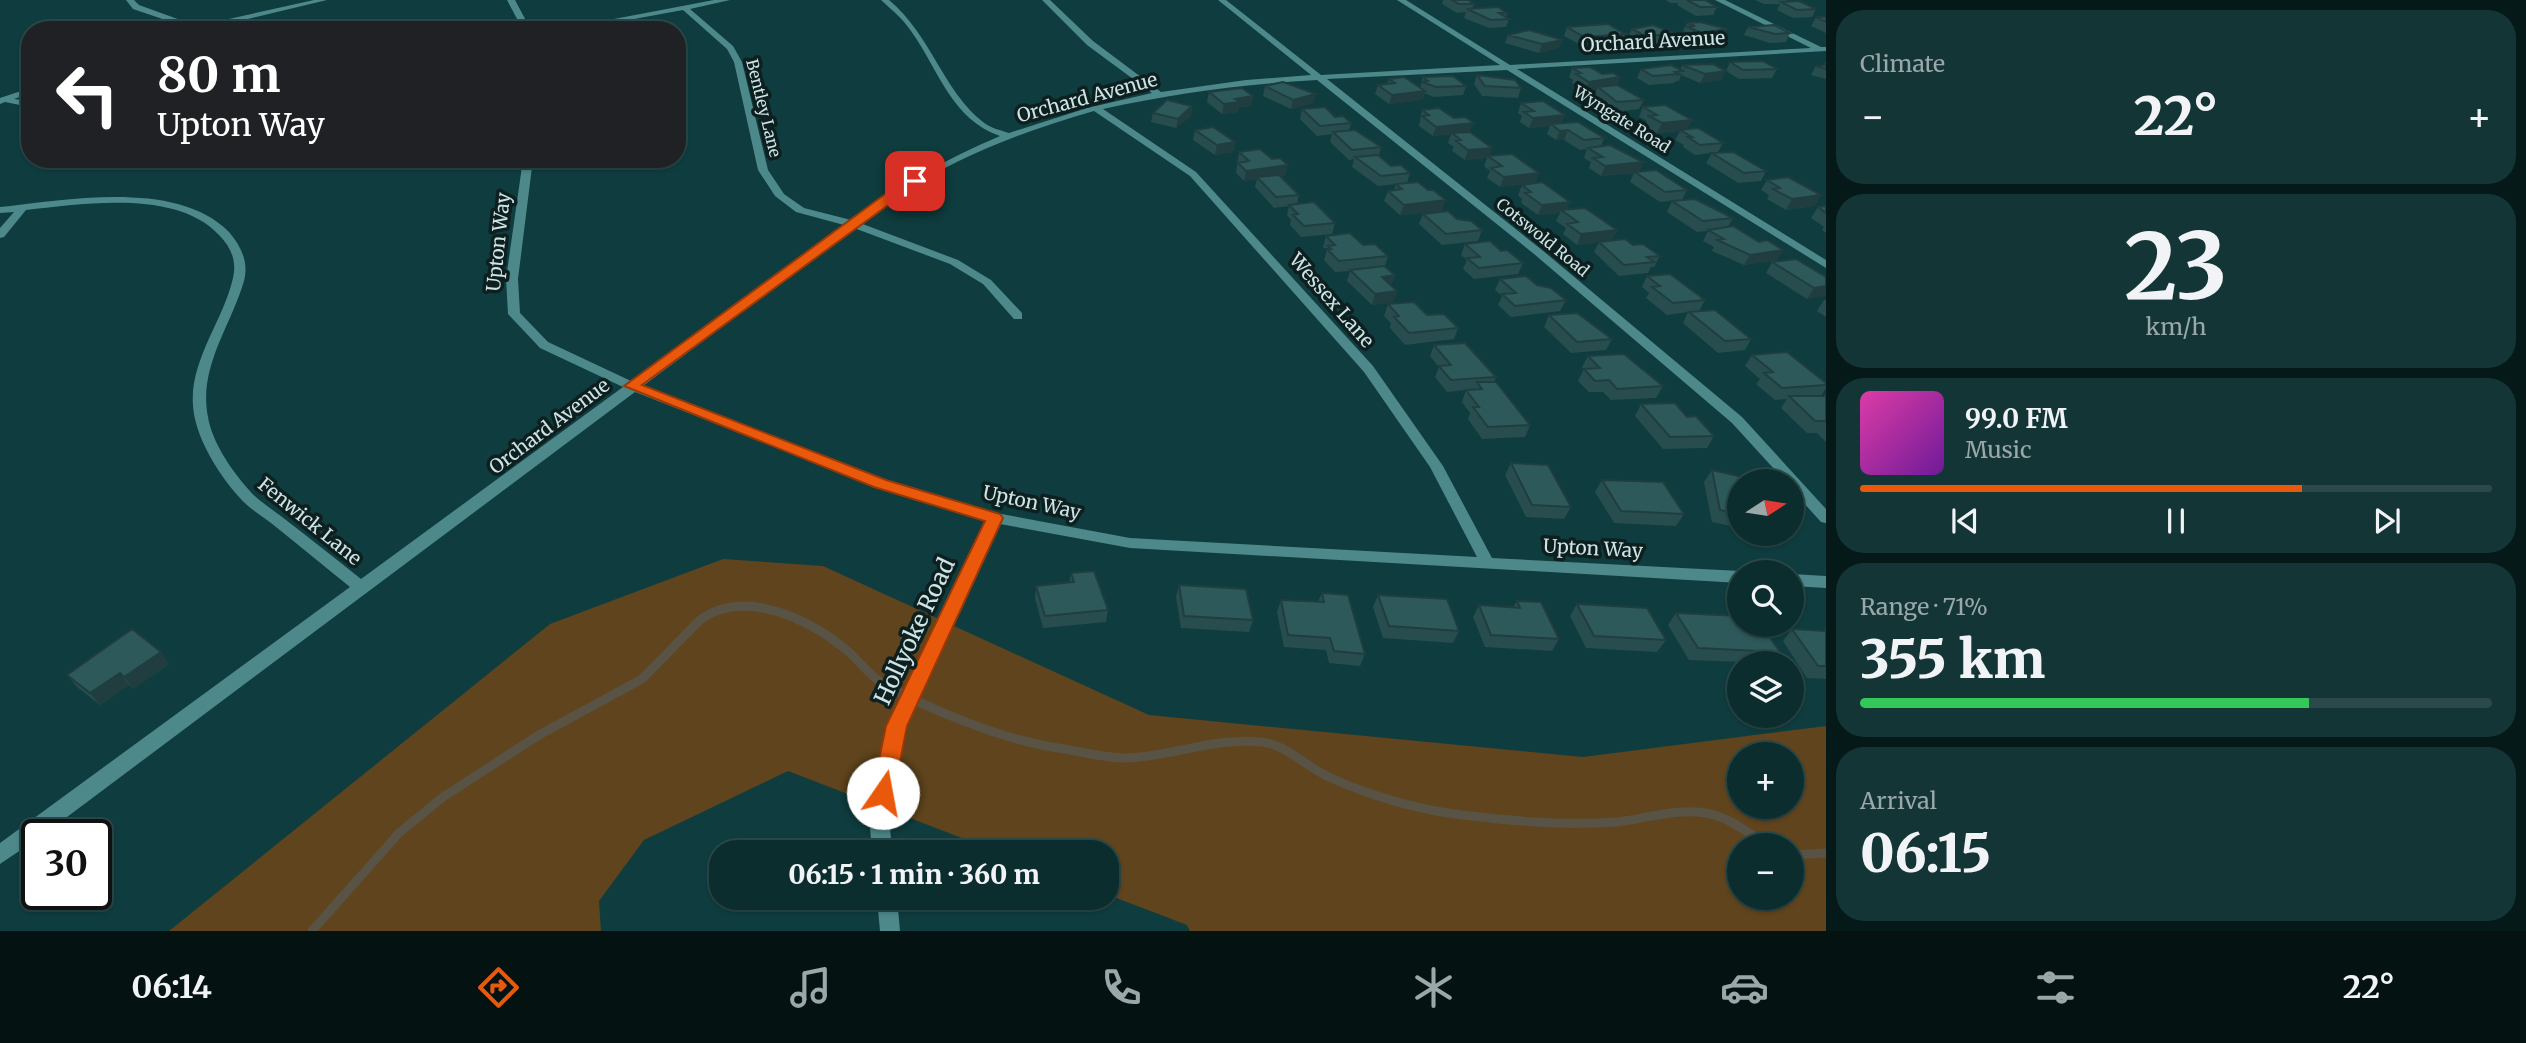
<!DOCTYPE html>
<meta charset="utf-8">
<style>
body{margin:0;font-family:Merriweather,serif;background:#143536;color:#f1f3f6;height:100vh;display:flex;flex-direction:column;font-size:26px;white-space:nowrap}
*{box-sizing:border-box;margin:0}
p{font-size:23px;color:#9aa8aa}
.icon{flex:none;width:38px;height:38px;fill:none;stroke:currentColor;stroke-width:2;stroke-linecap:round;stroke-linejoin:round}
.map{position:relative;flex:1;overflow:hidden}
.details{display:flex;flex-direction:column;gap:10px;padding:10px;background:#061919;width:700px}
.details>*{flex:none}
.guide{position:absolute;left:21px;top:21px;width:665px;height:147px;border-radius:28px;box-shadow:0 2px 5px #0004,0 0 0 2px #2b494a;background:#202124;color:#fff;overflow:hidden}
.needle{width:46px;rotate:78deg}
.buttons{position:absolute;left:1727px;top:469px;display:grid;gap:14px}
.buttons a{display:grid;place-items:center;width:77px;height:77px;border-radius:50%;background:#0b2d2e;box-shadow:0 2px 5px #0004,0 0 0 2px #2b494a;font-size:35px}
.speed{position:absolute;left:21px;top:819px;display:flex;gap:14px;font-size:35px;font-weight:700;text-align:center}
.speed>*{display:grid;place-content:center;width:91px;height:91px;border-radius:50%;background:#0b2d2e;box-shadow:0 2px 5px #0004,0 0 0 2px #2b494a;line-height:1}
.speed .limit{border:4px solid #111;border-radius:10px;background:#fff;color:#111}
.pin{position:absolute;display:grid;place-items:center;width:60px;height:60px;color:#fff;margin:-30px;border-radius:14px;box-shadow:0 4px 10px #0006}
.me{position:absolute;width:77px;margin:-38px;rotate:12deg;stroke-linejoin:round;filter:drop-shadow(0 0 5px #0008)}
.turn{display:flex;align-items:center;gap:24px;height:147px;padding:0 21px;font-size:32px}
.turn .icon{width:91px;height:91px;stroke-width:2.5}
.turn b{display:block;font-size:49px;line-height:60px}
.big{font-size:52px;font-weight:800;line-height:1.1}
.details .widget{flex:1;display:flex;flex-direction:column;justify-content:center;gap:10px;min-width:0;padding:0 24px;border-radius:28px;background:#143536}
.details .dial{align-items:center;gap:0}
.dial b{font-size:91px;line-height:1}
.song{display:flex;align-items:center;gap:21px}
.cover{width:84px;height:84px;border-radius:10px;background:linear-gradient(135deg,hsl(320 70% 55%),hsl(280 70% 35%))}
.played{height:7px;border-radius:4px;background:linear-gradient(90deg,#ea580c 70%,#2b494a 70%)}
.keys{display:flex;justify-content:space-around;direction:ltr}
.heat{display:flex;justify-content:space-between;align-items:center;font-size:38px;direction:ltr}
.charge{height:10px;border-radius:5px;background:linear-gradient(90deg,#34c759 71%,#2b494a 0)}
.trip{position:absolute;left:709px;top:840px;width:410px;height:70px;border-radius:28px;background:#0b2d2e;box-shadow:0 2px 5px #0004,0 0 0 2px #2b494a;font-weight:800;line-height:70px;text-align:center}
.dock{display:flex;height:112px;justify-content:space-around;align-items:center;background:#041212;color:#9aa8aa}
.dock .icon{width:49px;height:49px}
.dock .on{color:#ea580c}
.dock b{font-size:32px;color:#f1f3f6}
main{display:flex;flex:1;min-height:0}
.map>svg:first-child{display:block}
.green{fill:#5f441d;fill-rule:evenodd}
.lines{fill:none;stroke-linecap:round;stroke-linejoin:round}
.stream{stroke:#585345;stroke-width:9}
.street{fill:#4d888b;fill-rule:evenodd}
.wall{fill:#284d4e}
.shaded-wall{fill:#203e40}
.building{fill:#2e595b;stroke:#203e40;stroke-width:2}
.route{fill:#ea580c;stroke:#983908;stroke-width:2}
.labels{text-anchor:middle;dominant-baseline:central;stroke-width:7;stroke-linejoin:round;paint-order:stroke}
.far-street-label{font-size:16px;fill:#cee4e5;stroke:#0e1f20}
.street-label{font-size:19px;fill:#cee4e5;stroke:#0e1f20}
.near-street-label{font-size:23px;fill:#cee4e5;stroke:#0e1f20}
</style>
<main>
<div class="map">
<svg width="1826" height="931" viewBox="0 0 1826 931">
<rect width="100%" height="100%" fill="#0f3c3e"/>
<path class="green" d="M723 559 823 566 1149 715 1583 757 1826 726V931H1190L1187 925 1106 894V852H998L788 771 644 840 599 901 601 931H169L550 624ZM1740 754H1792V807H1740ZM1740 845H1792V898H1740Z"/>
<g class="lines">
<path class="stream" d="M1792 855 1826 853
M312 931 399 833 443 797 539 735 642 679 699 621C744 586 811 620 849 652 860 662 870 676 882 683 930 710 1004 740 1058 748 1079 751 1104 758 1125 758 1171 757 1214 737 1261 742 1287 744 1307 768 1331 778 1371 796 1419 810 1462 815 1511 821 1566 826 1616 822 1645 819 1676 808 1706 813 1729 817 1747 832 1766 845"/>
<path class="street" d="M126 0H134L139 5 197 26 314 0H327L202 30H187L189 28 133 9Z
M507 0H515L531 30H523Z
M714 0H730L690 9 733 46 742 62 768 170 784 194 804 208 851 220C898 186 946 159 1000 136 951 119 939 70 911 31 903 19 892 10 881 0H889C931 35 944 92 983 122 990 128 1000 130 1009 133L1087 108 1152 93 1087 45 1042 0H1050L1093 41 1161 92 1246 80 1311 75 1218 0H1226L1321 75 1500 65 1397 0H1406L1510 65 1811 48 1715 0H1725L1821 47H1826V51L1517 69 1826 260V268L1507 70 1327 79 1542 250 1742 417 1826 509V523L1821 522 1792 490V481H1785L1732 423 1534 254 1317 80C1245 84 1174 93 1103 109L1196 172 1373 366 1443 466 1492 558 1740 571 1743 572H1740V583L1130 548 1000 524 906 726 889 815 892 852H872L869 815 888 726 986 521 875 486 635 392 43 835H37V839L0 864V843L350 587C325 567 301 547 276 527 264 517 249 509 239 497 221 477 201 446 195 419 183 367 222 326 233 278 237 261 231 247 219 235 176 189 83 204 26 210L4 237 0 238V228L14 212 0 213V207C67 200 177 179 229 232 241 246 249 262 244 281 231 326 198 367 208 417 212 442 232 471 249 490 259 502 274 510 286 520 311 539 336 559 361 579L623 387 540 348 508 314 506 279 523 159H533L518 279 520 313 548 342 631 381 844 225 796 212 775 196 758 170 734 62 727 49 683 10 574 30H556ZM1094 111 1190 176 1364 372 1430 467 1477 557 1130 538 996 513 885 480 643 386 854 228 950 264 983 284 1014 319H1022V313L991 280 958 260 860 223C873 214 886 203 900 194 959 156 1027 130 1094 111Z
M30 88V93L14 99 30 101V107L5 102 0 104V98Z
M1792 574 1826 576V588L1792 586Z
M877 898H897L900 931H880Z"/>
</g>
<path class="wall" d="M1443 0H1470V1L1474 4 1472 9 1507 13 1506 17 1509 19 1506 27 1489 28 1464 18 1466 12 1457 13 1442 4Z
M1666 0H1705L1717 7 1713 15 1696 16 1677 5 1678 3H1670Z
M1755 0H1787L1786 2 1816 9 1812 17 1793 18 1777 10 1780 4H1764Z
M1816 17H1826V33L1811 26Z
M1687 23 1723 38 1697 42 1684 36 1685 32 1683 31Z
M1567 27 1625 34 1622 43 1581 45 1564 36Z
M1748 27 1790 33 1786 42 1770 43 1744 35Z
M1632 29 1677 34 1673 42 1641 45 1628 37Z
M1508 35 1559 48 1539 53 1505 43Z
M1730 62 1777 69 1772 78 1739 79 1726 71Z
M1826 62V79L1811 75 1816 66 1824 65Z
M1682 65 1726 71 1721 80 1700 83 1681 75 1679 81H1676L1674 83 1649 85 1637 78 1641 69 1680 70Z
M1572 68 1620 77 1617 85 1644 100 1639 109 1613 112 1594 96 1597 89 1585 91 1572 83 1573 80 1569 77Z
M1477 75 1521 88 1518 98 1482 96 1474 84Z
M1423 77 1466 86 1463 95 1433 97 1425 93 1422 100 1389 104 1375 94 1378 85 1387 84 1389 79 1420 88Z
M1265 86 1313 103 1291 109 1263 96Z
M1209 92 1253 96 1251 106 1239 107 1238 112 1222 114 1207 102Z
M1521 103 1562 123 1604 138 1601 146 1643 162 1639 172 1687 190 1682 200 1660 202 1630 182 1634 173 1601 176 1589 168 1591 162 1584 158 1587 149 1580 150 1564 140H1556L1547 134 1550 126 1529 128 1520 122 1522 116 1518 113Z
M1192 106 1191 116 1176 128 1151 122 1153 113Z
M1643 107 1687 129 1723 143 1718 152 1695 155 1683 147 1684 145 1675 140 1680 131 1657 133 1645 126 1647 121 1639 117Z
M1302 109 1335 117 1351 123 1349 131 1381 147 1379 156 1391 166 1410 173 1407 183 1378 186 1352 167 1354 159 1349 160 1330 142 1332 134 1317 136 1300 119Z
M1422 110 1470 132 1492 148 1489 156 1539 173 1535 183 1500 187 1487 178 1490 171 1484 166 1487 158 1465 160 1452 151 1454 147 1448 143 1451 134 1433 136 1419 126Z
M1195 130 1235 142 1233 152 1215 155 1193 140Z
M1239 152 1272 159 1288 165 1285 175 1280 176 1299 195 1297 204 1335 223 1332 234 1301 237 1290 225 1291 220 1287 215 1289 206 1274 208 1255 187 1257 179 1244 181 1236 173Z
M1712 153 1766 171 1761 181 1738 183 1706 163Z
M1767 180 1821 195 1815 206 1786 210 1767 199 1769 195 1761 190Z
M1396 184 1442 211 1400 215 1384 201 1388 191 1394 190Z
M1522 185 1570 202 1566 210 1617 230 1612 240 1633 245 1660 256 1654 267H1651L1648 273 1619 276 1594 252 1599 242 1577 245 1563 234 1566 228 1556 221 1560 213 1538 215 1521 203 1522 199 1518 195Z
M1672 201 1733 218 1728 227 1759 242 1783 250 1776 260 1744 265 1712 251 1714 247 1703 241 1708 231 1697 232 1667 212Z
M1826 206V233L1822 230 1824 227 1811 218 1818 207Z
M1423 214 1482 230 1478 241 1442 245 1419 224Z
M1326 236 1363 245 1388 256 1385 266 1395 275 1391 286 1397 291 1393 302 1372 305 1347 281 1350 271 1335 272 1324 260 1327 250 1323 247Z
M1465 244 1501 251 1523 263 1518 274 1474 279 1463 269 1467 260 1461 255Z
M1772 262 1826 277 1807 299 1766 273Z
M1647 276 1705 300 1699 311 1751 339 1745 350 1718 353 1683 323 1688 312 1667 315 1646 298 1649 293 1642 287Z
M1500 279 1537 285 1566 300 1560 311 1511 317 1498 305 1502 296 1495 290Z
M1824 300H1826V317L1817 311Z
M1388 304 1427 315 1458 328 1454 339 1405 345 1390 328 1391 323 1384 316Z
M1549 315 1612 339 1606 350 1571 353 1544 327Z
M1434 345 1496 377 1494 382 1530 425 1525 437 1482 439 1468 419 1470 413 1462 402 1466 390 1447 392 1435 377 1439 367 1430 356Z
M1752 355 1826 383V388L1821 396H1826V442L1817 433H1807L1781 408 1787 399 1775 400 1756 384 1760 379 1745 366Z
M1588 356 1663 386 1656 398 1611 400 1603 392H1589L1578 381 1584 369 1582 367Z
M1641 404 1687 417 1714 436 1707 448 1663 449 1635 416Z
M1511 463 1571 507 1564 519 1526 517 1505 475Z
M1712 470 1740 481V528L1712 522 1704 482Z
M1602 480 1684 514 1676 526 1614 523 1595 492Z
M1071 573 1108 610 1106 622 1043 628 1035 598 1036 586 1069 583Z
M1179 585 1253 620 1249 632 1181 628 1176 597Z
M1322 593 1365 654 1360 666 1329 663 1326 650 1284 647 1277 612 1281 600 1318 602Z
M1378 595 1459 631 1453 643 1383 638 1373 607Z
M1517 601 1559 639 1552 651 1485 647 1473 617 1479 605 1513 607Z
M1577 604 1666 640 1657 652 1586 648 1570 616Z
M1676 613 1780 652 1770 663 1689 660 1668 625Z
M1826 628V679L1807 678 1783 641 1792 629 1824 631Z
M161 652 169 664 133 689 129 685 100 705 77 687 67 675Z"/>
<path class="shaded-wall" d="M1727 29 1723 38 1697 42 1701 33Z
M1563 40 1559 48 1539 53 1542 44Z
M1726 71 1721 80 1700 83 1705 74Z
M1620 77 1616 86 1598 87 1597 89 1585 91 1589 82Z
M1425 91 1422 100 1389 104 1392 95Z
M1316 94 1313 103 1291 109 1293 100Z
M1253 96 1251 106 1239 107 1238 112 1222 114 1224 104 1235 99Z
M1192 106 1191 116 1176 128 1178 119Z
M1565 115 1561 124H1551L1550 126 1529 128 1533 118Z
M1692 120 1687 130 1657 133 1662 123Z
M1474 123 1470 132 1452 133 1451 134 1433 136 1436 127Z
M1568 130 1564 140H1556L1560 131Z
M1235 142 1233 152 1215 155 1217 145Z
M1492 148 1489 157 1488 156 1487 158 1465 160 1468 150Z
M1643 162 1639 172 1601 176 1605 166Z
M1288 165 1285 175 1259 179 1257 177V179L1244 181 1246 171Z
M1539 173 1535 183 1500 187 1504 177Z
M1821 195 1815 206 1786 210 1792 199Z
M1446 200 1442 211 1400 215 1404 205Z
M1570 202 1565 212 1561 210 1560 213 1538 215 1542 205Z
M1617 230 1612 240 1577 245 1581 234Z
M1783 250 1776 260 1744 265 1750 255Z
M1395 275 1391 286 1382 277Z
M1826 286V296L1807 299 1814 288Z
M1397 291 1393 302 1372 305 1375 294Z
M161 652 169 664 133 689 124 677Z
M120 673 129 685 100 705 90 693Z"/>
<path class="building" d="M1452 0H1468L1474 4H1459Z
M1687 0H1705L1717 7H1700Z
M1799 1 1816 9 1797 10 1781 2Z
M1498 7 1507 13H1499L1509 19 1491 20 1467 9Z
M1816 17H1826V22Z
M1700 22 1727 29 1701 33 1688 27 1695 26 1687 23Z
M1608 24 1625 34 1584 37 1567 27Z
M1653 25 1677 34 1645 36 1632 29Z
M1774 25 1790 33 1775 34 1748 27Z
M1529 30 1563 40 1542 44 1508 35Z
M1763 61 1777 69 1743 70 1730 62Z
M1713 64 1726 71 1705 74 1682 65Z
M1671 65 1683 71 1675 72 1679 74 1653 76 1641 69Z
M1826 65V69L1816 66Z
M1590 67 1602 74 1613 73 1620 77 1589 82 1576 74 1581 73 1572 68Z
M1477 75 1515 80 1521 88 1485 86Z
M1453 76 1466 86 1436 87 1422 82 1428 81 1423 77Z
M1404 77 1425 91 1392 95 1378 85 1395 83 1389 79Z
M1283 82 1316 94 1293 100 1265 86Z
M1617 85 1644 100 1617 102 1598 87Z
M1242 88 1253 96 1235 99 1240 102 1224 104 1209 92Z
M1167 100 1192 106 1178 119 1153 113Z
M1543 101 1565 115 1533 118 1524 112 1534 111 1521 103Z
M1665 105 1692 120 1662 123 1649 116 1657 115 1643 107Z
M1325 107 1335 117 1343 116 1351 123 1320 126 1302 109Z
M1439 108 1454 118 1465 117 1474 123 1436 127 1422 116 1429 115 1422 110Z
M1578 122 1604 138 1584 140 1568 130 1560 131 1551 124Z
M1213 127 1235 142 1217 145 1195 130Z
M1698 128 1723 143 1700 145 1688 137H1692L1680 130Z
M1355 130 1381 147 1352 150 1333 132Z
M1470 132 1492 148 1468 150 1456 141 1461 140 1452 133Z
M1610 145 1643 162 1605 166 1593 158 1603 157 1588 148Z
M1260 149 1272 159 1280 158 1288 165 1246 171 1238 163 1249 161 1239 152Z
M1733 152 1766 171 1744 173 1712 153Z
M1512 154 1539 173 1504 177 1491 168 1502 166 1488 156Z
M1378 155 1391 166 1401 165 1410 173 1381 176 1355 157Z
M1656 170 1687 190 1665 192 1635 172Z
M1279 175 1299 195 1276 197 1257 177Z
M1788 177 1821 195 1792 199 1773 189 1780 188 1767 180Z
M1418 182 1428 190H1433L1446 200 1404 205 1388 191 1402 189 1396 184Z
M1542 182 1570 202 1542 205 1525 193 1531 192 1522 185Z
M1695 199 1733 218 1703 221 1672 201Z
M1314 202 1335 223 1304 226 1293 215 1298 214 1289 205Z
M1826 206V213L1818 207Z
M1585 208 1617 230 1581 234 1567 224 1578 222 1561 210Z
M1448 211 1457 219 1471 221 1482 230 1446 234 1423 214Z
M1733 226 1759 242 1767 240 1783 250 1750 255 1717 240 1724 239 1708 230Z
M1350 233 1363 245 1375 244 1388 256 1339 261 1327 249H1331L1328 246 1335 245 1326 236Z
M1625 239 1633 245 1643 244 1660 256 1647 257 1654 262 1624 265 1599 242Z
M1490 241 1501 251 1507 250 1523 263 1479 268 1467 258 1480 257 1465 244Z
M1796 259 1826 277V286L1814 288 1772 262Z
M1384 266 1395 275 1382 277 1397 291 1375 294 1350 270Z
M1670 274 1705 300 1673 303 1652 287 1660 286 1647 276Z
M1526 276 1537 285 1551 288 1566 300 1515 306 1502 294 1516 293 1500 279Z
M1414 302 1427 315 1444 314 1458 328 1409 333 1394 317 1399 316 1388 304Z
M1715 310 1751 339 1725 341 1689 312Z
M1577 313 1612 339 1577 342 1549 315Z
M1465 343 1496 377 1451 380 1439 366 1451 365 1434 345Z
M1787 352 1826 383V385L1782 388 1764 373 1773 372 1752 355Z
M1624 354 1663 386 1617 389 1609 380 1595 381 1584 369 1600 368 1588 356Z
M1477 382H1496L1530 425 1488 427 1473 407H1479L1466 390 1482 389Z
M1789 396H1826V422L1825 421H1815Z
M1675 403 1687 417 1696 416 1714 436 1670 437 1641 404Z
M1511 463 1548 465 1571 507 1532 505Z
M1712 470 1751 479V481H1740V514L1720 510Z
M1602 480 1663 482 1684 514 1621 511Z
M1094 571 1108 610 1045 616 1036 586 1074 582 1071 573Z
M1179 585 1246 589 1253 620 1184 616Z
M1322 593 1348 595 1365 654 1334 651 1330 638 1288 635 1281 600 1324 602Z
M1378 595 1447 599 1459 631 1389 626Z
M1517 601 1541 602 1559 639 1491 635 1479 605 1520 608Z
M1577 604 1647 608 1666 640 1594 636Z
M1676 613 1740 616V625H1761L1780 652 1698 648Z
M132 629 161 652 124 677 120 673 90 693 67 675Z
M1792 629 1826 631V666H1818Z"/>
<path class="route" d="M911 179 921 181 642 385 886 480 1000 514 1003 518 907 726 894 793 891 799 883 802 875 799 872 793 886 726 985 521 874 487 624 386 892 189Z"/>
<g class="labels">
<g class="far-street-label">
<text transform="translate(764 108) rotate(76)">Bentley Lane</text>
<text transform="translate(1622 119) rotate(32)">Wyngate Road</text>
<text transform="translate(1543 237) rotate(39)">Cotswold Road</text>
</g>
<g class="street-label">
<text transform="translate(1653 41) rotate(-3)">Orchard Avenue</text>
<text transform="translate(1087 97) rotate(-15)">Orchard Avenue</text>
<text transform="translate(498 242) rotate(-84)">Upton Way</text>
<text transform="translate(1332 300) rotate(49)">Wessex Lane</text>
<text transform="translate(549 426) rotate(-37)">Orchard Avenue</text>
<text transform="translate(1032 502) rotate(12)">Upton Way</text>
<text transform="translate(310 521) rotate(39)">Fenwick Lane</text>
<text transform="translate(1593 548) rotate(3)">Upton Way</text>
</g>
<g class="near-street-label">
<text transform="translate(914 631) rotate(-65)">Hollyoke Road</text>
</g>
</g>
</svg>
<div class="buttons">
<a><svg class="needle" viewBox="-14 -14 28 28"><path d="M0-13l5 13h-10z" fill="#e53935"/><path d="M0 13l5-13h-10z" fill="#9aa8aa"/></svg></a>
<a><svg class="icon" aria-label="search" viewBox="0 0 24 24"><circle cx="10" cy="10" r="6"/><path d="M15 15l6 6"/></svg></a>
<a><svg class="icon" aria-label="layers" viewBox="0 0 24 24"><path d="M12 4l9 5-9 5-9-5zM3 14l9 5 9-5"/></svg></a>
<a>+</a>
<a>−</a>
</div>
<div class="speed"><div class="limit">30</div></div>
<div class="pin" style="left:915px;top:181px;background:#d93025"><svg class="icon" aria-label="arrive" viewBox="0 0 24 24"><path d="M6 21V4h12l-3 4 3 4H6"/></svg></div>
<svg class="me" style="left:883px;top:793px" viewBox="-20 -20 40 40"><circle r="19" fill="#fff"/><path d="M0-13L10 11 0 6-10 11z" fill="#ea580c"/></svg>
<div class="trip">06:15 · 1 min · 360 m</div>
<div class="guide">
<div class="turn"><svg class="icon" aria-label="left" viewBox="0 0 24 24"><path d="M17 20v-9H6M10 6l-5 5 5 5"/></svg><div><b>80 m</b>Upton Way</div></div>
</div>
</div>
<section class="details">
<div class="widget"><p>Climate</p>
<div class="heat"><a>−</a><b class="big">22°</b><a>+</a></div>
</div>
<div class="widget dial"><b>23</b><p>km/h</p></div>
<div class="widget">
<div class="song"><i class="cover"></i><div><b>99.0 FM</b><p>Music</p></div></div>
<div class="played"></div>
<div class="keys"><svg class="icon" aria-label="previous" viewBox="0 0 24 24"><path d="M18 5L8 12l10 7zM5 5v14"/></svg><svg class="icon" aria-label="pause" viewBox="0 0 24 24"><path d="M8 5v14M16 5v14"/></svg><svg class="icon" aria-label="next" viewBox="0 0 24 24"><path d="M6 5l10 7-10 7zM19 5v14"/></svg></div>
</div>
<div class="widget"><p>Range · 71%</p><b class="big">355 km</b><div class="charge"></div></div>
<div class="widget"><p>Arrival</p><b class="big">06:15</b></div>
</section>
</main>
<nav class="dock">
<b>06:14</b>
<svg class="icon on" aria-label="directions" viewBox="0 0 24 24"><path d="M12 3l9 9-9 9-9-9zM9 14v-3h6M13 9l2 2-2 2"/></svg>
<svg class="icon" aria-label="music" viewBox="0 0 24 24"><path d="M9 18V5l10-2v13"/><circle cx="6" cy="18" r="3"/><circle cx="16" cy="16" r="3"/></svg>
<svg class="icon" aria-label="phone" viewBox="0 0 24 24"><path d="M5 4h4l2 5-3 2q2 4 5 5l2-3 5 2v4C11 20 4 13 5 4z"/></svg>
<svg class="icon" aria-label="climate" viewBox="0 0 24 24"><path d="M12 3v18M4 7l16 10M4 17L20 7"/></svg>
<svg class="icon" aria-label="car" viewBox="0 0 24 24"><path d="M5 17H2v-5l4-1 3-4h7l3 4 3 1v5h-3M9 17h6M6 11h13"/><circle cx="7" cy="17" r="2"/><circle cx="17" cy="17" r="2"/></svg>
<svg class="icon" aria-label="filters" viewBox="0 0 24 24"><path d="M4 7h16M4 17h16"/><circle cx="9" cy="7" r="2"/><circle cx="15" cy="17" r="2"/></svg>
<b>22°</b>
</nav>
